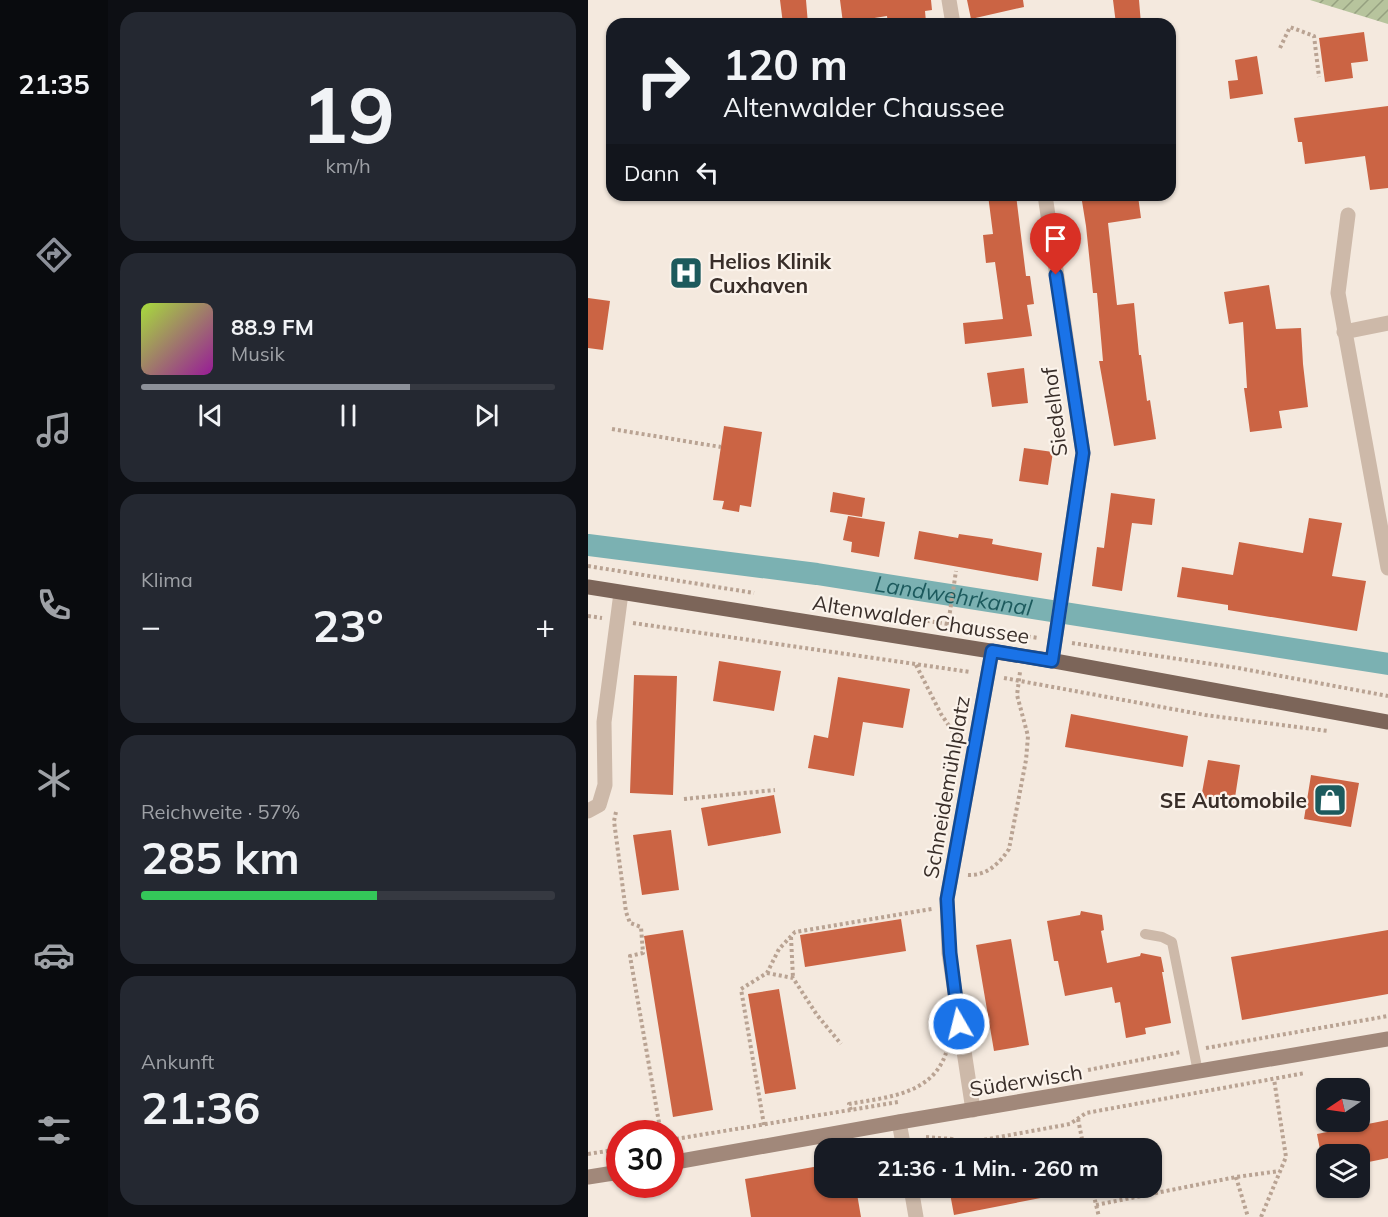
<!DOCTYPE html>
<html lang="de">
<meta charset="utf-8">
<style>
body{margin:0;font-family:Mulish,sans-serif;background:#242831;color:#f1f3f6;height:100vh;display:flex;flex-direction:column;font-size:22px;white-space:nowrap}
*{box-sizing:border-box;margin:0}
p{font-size:20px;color:#9ea1a6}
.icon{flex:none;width:33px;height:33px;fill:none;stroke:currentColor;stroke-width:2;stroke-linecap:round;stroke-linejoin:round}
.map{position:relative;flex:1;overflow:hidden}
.panel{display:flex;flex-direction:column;gap:12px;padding:12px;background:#0d0f14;width:480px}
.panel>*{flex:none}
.banner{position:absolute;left:18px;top:18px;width:570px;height:183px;border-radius:18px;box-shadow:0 2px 4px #0004;background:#171b24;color:#f1f3f6;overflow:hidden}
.needle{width:39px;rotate:257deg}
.fabs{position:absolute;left:728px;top:1078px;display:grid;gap:12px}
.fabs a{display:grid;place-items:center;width:54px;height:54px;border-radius:12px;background:#171b24;box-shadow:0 2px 4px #0004;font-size:30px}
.speed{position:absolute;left:18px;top:1120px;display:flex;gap:12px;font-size:30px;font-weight:700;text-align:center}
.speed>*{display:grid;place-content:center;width:78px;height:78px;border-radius:50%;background:#171b24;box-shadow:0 2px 4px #0004;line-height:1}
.speed .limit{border:9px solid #d22;background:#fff;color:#111}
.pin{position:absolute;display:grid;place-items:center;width:51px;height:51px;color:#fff;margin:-62px -26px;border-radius:50% 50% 50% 0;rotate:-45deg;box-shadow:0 0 6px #0007}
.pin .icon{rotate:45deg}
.me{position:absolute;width:66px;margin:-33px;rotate:352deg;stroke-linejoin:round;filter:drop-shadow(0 0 4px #0008)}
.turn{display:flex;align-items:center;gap:21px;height:126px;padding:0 18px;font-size:27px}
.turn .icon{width:78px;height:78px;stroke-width:2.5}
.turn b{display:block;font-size:42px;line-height:51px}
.then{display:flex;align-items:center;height:57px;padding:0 18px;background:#0003;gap:12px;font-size:22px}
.big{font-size:45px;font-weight:700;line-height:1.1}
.panel .card{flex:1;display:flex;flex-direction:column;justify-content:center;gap:9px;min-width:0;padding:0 21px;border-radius:18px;background:#242831}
.panel .dial{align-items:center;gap:0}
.dial b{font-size:78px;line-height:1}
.song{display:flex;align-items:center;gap:18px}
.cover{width:72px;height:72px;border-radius:9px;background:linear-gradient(135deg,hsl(80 70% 55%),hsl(300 70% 35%))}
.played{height:6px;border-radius:3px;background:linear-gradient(90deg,#8c9099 65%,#363941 65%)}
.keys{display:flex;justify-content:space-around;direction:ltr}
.heat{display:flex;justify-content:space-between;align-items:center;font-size:33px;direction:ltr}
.charge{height:9px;border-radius:4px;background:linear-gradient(90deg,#34c759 57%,#363941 0)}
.trip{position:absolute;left:226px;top:1138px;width:348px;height:60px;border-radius:18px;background:#171b24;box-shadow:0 2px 4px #0004;font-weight:700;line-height:60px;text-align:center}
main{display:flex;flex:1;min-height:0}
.dock{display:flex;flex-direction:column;width:108px;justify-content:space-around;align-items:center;background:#090b0e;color:#9ea1a6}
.dock .icon{width:42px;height:42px}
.dock .active{color:#8c9099}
.dock b{font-size:27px;color:#f1f3f6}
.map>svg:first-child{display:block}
.garden{fill:url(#garden-furrows)}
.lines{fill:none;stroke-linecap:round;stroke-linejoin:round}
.canal{stroke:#7bb1b2;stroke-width:22}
.building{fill:#cb6444}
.path{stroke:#b9a393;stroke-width:4;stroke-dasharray:3 3;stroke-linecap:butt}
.lane{stroke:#cdb9a9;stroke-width:10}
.street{stroke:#cdb9a9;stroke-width:15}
.secondary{stroke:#a1887a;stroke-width:15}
.primary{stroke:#7c6559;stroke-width:15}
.route-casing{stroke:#114b97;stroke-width:15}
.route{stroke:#1a73e8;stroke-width:10}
.labels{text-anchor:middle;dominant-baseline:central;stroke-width:4.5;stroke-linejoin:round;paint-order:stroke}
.poi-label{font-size:21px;font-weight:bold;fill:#392e29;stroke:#fbf3eb;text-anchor:start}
.street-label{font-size:21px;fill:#392e29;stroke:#fbf3eb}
.water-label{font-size:22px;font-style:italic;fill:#1c5a5d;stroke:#fbf3eb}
</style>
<main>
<nav class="dock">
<b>21:35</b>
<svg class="icon active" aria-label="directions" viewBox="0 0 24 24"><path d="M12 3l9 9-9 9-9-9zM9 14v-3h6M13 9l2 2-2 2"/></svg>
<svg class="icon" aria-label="music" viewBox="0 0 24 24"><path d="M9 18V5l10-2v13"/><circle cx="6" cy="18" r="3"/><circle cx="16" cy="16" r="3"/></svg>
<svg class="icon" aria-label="phone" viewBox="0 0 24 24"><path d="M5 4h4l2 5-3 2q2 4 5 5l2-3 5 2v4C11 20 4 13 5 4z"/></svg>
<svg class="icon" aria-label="climate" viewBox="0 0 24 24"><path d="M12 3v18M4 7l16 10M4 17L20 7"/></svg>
<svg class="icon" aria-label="car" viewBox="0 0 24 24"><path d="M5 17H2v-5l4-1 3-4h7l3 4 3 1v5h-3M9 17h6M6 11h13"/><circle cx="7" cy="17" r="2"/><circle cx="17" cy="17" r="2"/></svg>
<svg class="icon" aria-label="filters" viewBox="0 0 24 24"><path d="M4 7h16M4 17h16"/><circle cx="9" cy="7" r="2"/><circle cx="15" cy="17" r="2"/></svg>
</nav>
<section class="panel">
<div class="card dial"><b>19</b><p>km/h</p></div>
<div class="card">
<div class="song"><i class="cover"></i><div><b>88.9 FM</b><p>Musik</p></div></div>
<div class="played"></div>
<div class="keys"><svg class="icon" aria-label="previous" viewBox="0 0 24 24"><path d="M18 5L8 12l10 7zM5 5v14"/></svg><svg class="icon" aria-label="pause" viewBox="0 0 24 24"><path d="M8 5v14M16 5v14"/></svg><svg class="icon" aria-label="next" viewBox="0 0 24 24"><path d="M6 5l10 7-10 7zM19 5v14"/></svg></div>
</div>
<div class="card"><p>Klima</p>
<div class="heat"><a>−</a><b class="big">23°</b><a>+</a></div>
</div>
<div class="card"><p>Reichweite · 57%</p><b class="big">285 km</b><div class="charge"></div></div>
<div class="card"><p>Ankunft</p><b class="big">21:36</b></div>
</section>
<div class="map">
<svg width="800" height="1217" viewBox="0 0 800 1217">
<defs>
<pattern id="garden-furrows" width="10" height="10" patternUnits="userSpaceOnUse" patternTransform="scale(1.5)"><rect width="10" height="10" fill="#b7c49d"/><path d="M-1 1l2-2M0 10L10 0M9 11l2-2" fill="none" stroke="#96a080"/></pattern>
</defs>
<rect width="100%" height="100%" fill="#f4e9de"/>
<path class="garden" d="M722 0H800V24Z"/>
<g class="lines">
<path class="canal" id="s1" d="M0 545 229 574 800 664"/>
</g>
<path class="building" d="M192 0H218L220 24H195Z
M252 0H343L344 10 337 11 338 22 300 24 299 16 255 23Z
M379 0H435L436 7 383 19Z
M525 0H551L553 24H528Z
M776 32 780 61 763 63 765 78 737 82 731 38Z
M669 56 675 94 642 99 640 81 650 80 647 60Z
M800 106V188L782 190 777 156 717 164 714 142H710L706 118Z
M400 195H428L438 276H442L446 304 439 305 444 336 377 344 375 323 415 319 407 262 398 263 395 235 405 234Z
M493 195H530V199L550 196 553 218 520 223 529 305 546 303 551 355H553L559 401 562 400 568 439 526 446 511 361H515L509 293H505L498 226Z
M681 285 688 329 713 328 715 364 720 407 691 411 694 428 662 432 656 388H659L655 322 641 324 636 292Z
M0 298 22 301 15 350 0 348Z
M436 368 440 403 404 407 399 373Z
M136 426 174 432 163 507 152 505 151 512 134 509 136 501 125 500Z
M436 448 465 452 460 485 431 481Z
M245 492 277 498 274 517 242 512Z
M523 493 567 499 564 525 544 523 534 591 504 586 509 547 516 548Z
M260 516 297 522 291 557 263 552 264 542 255 540Z
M721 518 754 523 744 576 778 581 769 631 640 610V605L589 597 594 567 645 575 651 542 715 553Z
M331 531 370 538 371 534 405 539 404 544 454 553 450 581 326 559Z
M131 661 193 671 186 711 125 701Z
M46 675 89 676 85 795 42 793Z
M250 677 322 689 315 728 275 722 266 776 220 768 226 735 240 738Z
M483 714 600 736 595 767 477 747Z
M620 760 652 765 646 804 613 798Z
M723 775 771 783 763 827 716 819Z
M186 795 193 833 120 846 113 808Z
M83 830 91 890 54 895 45 835Z
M493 911 514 915 516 930 513 931 519 963 552 956 553 953 573 957 576 972H574L583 1023 557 1028 558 1034 538 1038 532 1002 527 1003 524 987 477 996 470 961H466L459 921 492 915Z
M313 919 318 951 217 967 212 935Z
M95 930 125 1110 85 1117 56 936Z
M800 930V994L654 1020 643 957Z
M423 939 441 1045 406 1051 388 945Z
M191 989 208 1089 177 1094 160 994Z
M800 1120V1158L771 1164V1155H733L729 1134Z
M237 1165V1188H268L273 1217H163L157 1179Z
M361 1188H462L463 1196 366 1215Z"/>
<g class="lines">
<path class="path" d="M692 48 702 27 726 36 731 77
M24 429 133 447
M0 566 166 593
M0 616 14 618
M327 619 450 638
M45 623 382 672
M360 625 368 571
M484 643 650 668 800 696
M328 665 353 714 370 739
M416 678 617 715 740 731
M96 799 187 790
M28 812 26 821 38 912 42 923 53 927 55 953 42 956 73 1134
M380 875C398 876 411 864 421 849L438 760 440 736 429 695 432 672
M203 937 205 978
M179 973 205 978 229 1015 253 1044
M618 1048 800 1016
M500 1070 593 1052
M263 1110 261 1104C299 1097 344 1095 358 1053
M490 1119 496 1149
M176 1125 153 989 179 973 191 949 207 932 344 909
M338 1137 364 1139 373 1144 482 1124 498 1113 717 1073
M82 1140 310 1102
M0 1154 32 1149
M648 1177 660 1217
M504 1188 511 1217
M508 1205 648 1177 692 1171
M673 1217 698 1157 686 1079"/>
<path class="lane" d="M557 934 574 937 584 942 610 1072"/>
<path class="street" d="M361 0 365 24
M457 195 495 453 464 661
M760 215 750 293 800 568
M756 332 800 323
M0 811 11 805 17 785 16 722 33 593
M385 1110 361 953 359 899 404 651
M311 1122 316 1149
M323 1188 328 1217"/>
<path class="secondary" d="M82 1163 311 1122 800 1039
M0 1177 32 1172"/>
<path class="primary" d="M0 587 472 662 800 722"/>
</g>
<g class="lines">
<defs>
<path id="route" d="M371 1024 362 953 359 899 404 651 464 661 495 453 468 275"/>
</defs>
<use href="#route" class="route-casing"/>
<use href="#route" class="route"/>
</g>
<defs>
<symbol id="hospital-square" viewBox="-11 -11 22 22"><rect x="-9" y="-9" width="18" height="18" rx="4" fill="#1c5a5d" stroke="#fbf3eb"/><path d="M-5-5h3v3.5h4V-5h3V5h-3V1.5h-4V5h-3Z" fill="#fff"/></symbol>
<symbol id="shop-square" viewBox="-11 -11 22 22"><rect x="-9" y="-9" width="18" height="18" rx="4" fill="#1c5a5d" stroke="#fbf3eb"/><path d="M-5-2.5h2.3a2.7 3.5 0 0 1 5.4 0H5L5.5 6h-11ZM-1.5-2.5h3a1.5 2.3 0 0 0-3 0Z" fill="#fff"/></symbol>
</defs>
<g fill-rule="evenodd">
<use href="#hospital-square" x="79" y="254" width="38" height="38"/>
<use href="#shop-square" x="723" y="781" width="38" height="38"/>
</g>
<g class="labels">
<g class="poi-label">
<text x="121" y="261">Helios Klinik<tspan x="121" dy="24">Cuxhaven</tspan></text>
<text x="719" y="800" text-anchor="end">SE Automobile</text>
</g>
<g class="street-label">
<text transform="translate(466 412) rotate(-97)">Siedelhof</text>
<text transform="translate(333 619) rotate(9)">Altenwalder Chaussee</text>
<text transform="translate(358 787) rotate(-80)">Schneidemühlplatz</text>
<text transform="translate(438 1080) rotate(-9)">Süderwisch</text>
</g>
<g class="water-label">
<text stroke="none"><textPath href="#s1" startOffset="369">Landwehrkanal</textPath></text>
</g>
</g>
</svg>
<div class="fabs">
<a><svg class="needle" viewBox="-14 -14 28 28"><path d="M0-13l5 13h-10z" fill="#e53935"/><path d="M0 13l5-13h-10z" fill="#9ea1a6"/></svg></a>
<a><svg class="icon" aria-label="layers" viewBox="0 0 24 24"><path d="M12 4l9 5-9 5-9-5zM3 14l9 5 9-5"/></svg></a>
</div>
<div class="speed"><div class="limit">30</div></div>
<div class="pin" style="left:468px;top:275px;background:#d93025"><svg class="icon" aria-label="arrive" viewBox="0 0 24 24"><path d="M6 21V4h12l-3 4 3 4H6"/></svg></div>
<svg class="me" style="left:371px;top:1024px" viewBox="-20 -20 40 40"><circle r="17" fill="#1a73e8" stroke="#fff" stroke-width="3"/><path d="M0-11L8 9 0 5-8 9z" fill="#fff"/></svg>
<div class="trip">21:36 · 1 Min. · 260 m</div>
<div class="banner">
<div class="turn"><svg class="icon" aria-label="right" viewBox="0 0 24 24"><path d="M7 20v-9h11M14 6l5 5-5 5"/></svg><div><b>120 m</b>Altenwalder Chaussee</div></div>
<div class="then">Dann<svg class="icon" aria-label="left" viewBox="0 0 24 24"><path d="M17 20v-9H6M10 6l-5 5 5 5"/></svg></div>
</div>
</div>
</main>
